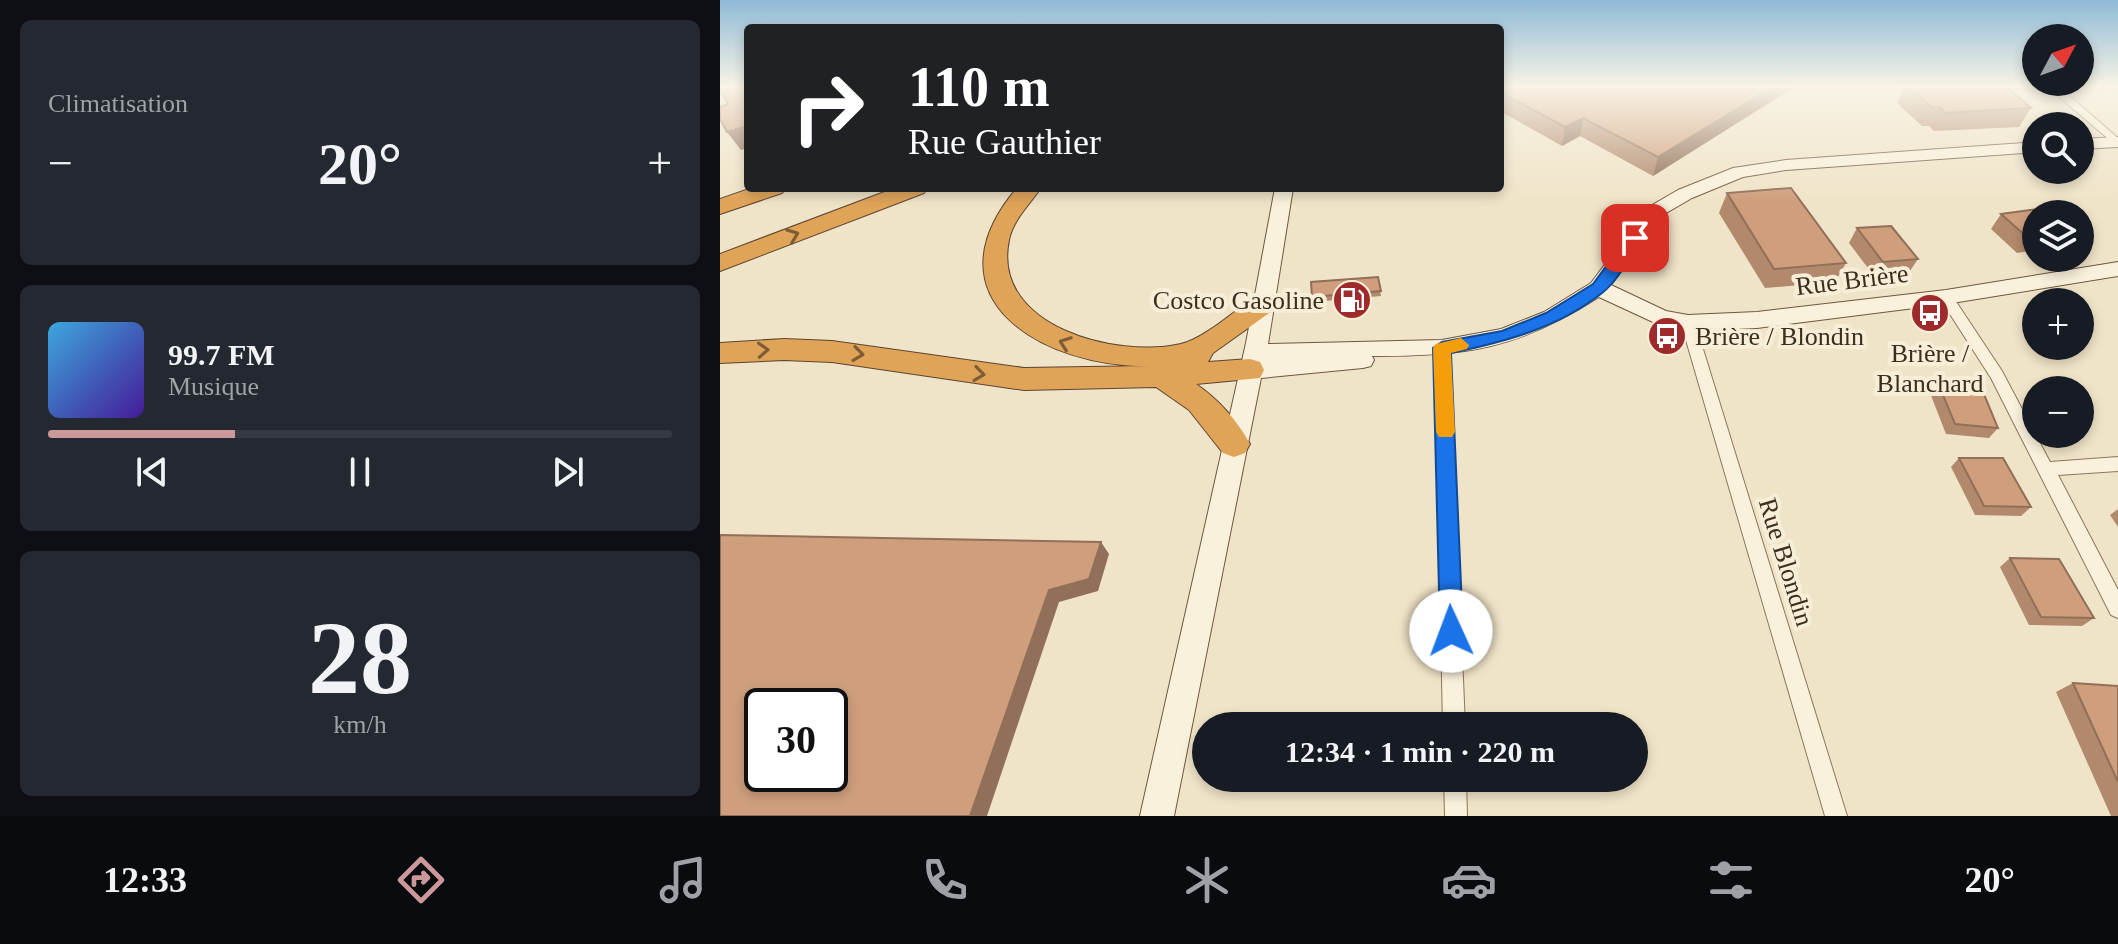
<!DOCTYPE html>
<html lang="fr">
<meta charset="utf-8">
<style>
body{margin:0;font-family:"Times New Roman",serif;background:#242831;color:#f1f3f6;height:100vh;display:flex;flex-direction:column;font-size:30px;white-space:nowrap}
*{box-sizing:border-box;margin:0}
p{font-size:26px;color:#9ea1a6}
.icon{flex:none;width:44px;height:44px;fill:none;stroke:currentColor;stroke-width:2;stroke-linecap:round;stroke-linejoin:round}
.map{position:relative;flex:1;overflow:hidden}
.drawer{display:flex;flex-direction:column;gap:20px;padding:20px;background:#0d0f14;width:720px}
.drawer>*{flex:none}
.hud{position:absolute;left:24px;top:24px;width:760px;height:168px;border-radius:8px;box-shadow:0 4px 12px #0003;background:#202124;color:#fff;overflow:hidden}
.needle{width:52px;rotate:49deg}
.tools{position:absolute;left:1302px;top:24px;display:grid;gap:16px}
.tools a{display:grid;place-items:center;width:72px;height:72px;border-radius:50%;background:#171b24;box-shadow:0 4px 12px #0003;font-size:40px}
.speed{position:absolute;left:24px;top:688px;display:flex;gap:16px;font-size:40px;font-weight:700;text-align:center}
.speed>*{display:grid;place-content:center;width:104px;height:104px;border-radius:50%;background:#171b24;box-shadow:0 4px 12px #0003;line-height:1}
.speed .limit{border:4px solid #111;border-radius:12px;background:#fff;color:#111}
.pin{position:absolute;display:grid;place-items:center;width:68px;height:68px;color:#fff;margin:-34px;border-radius:16px;box-shadow:0 4px 12px #0006}
.me{position:absolute;width:88px;margin:-44px;rotate:358deg;stroke-linejoin:round;filter:drop-shadow(0 0 6px #0008)}
.turn{display:flex;align-items:center;gap:28px;height:168px;padding:0 32px;font-size:36px}
.turn .icon{width:104px;height:104px;stroke-width:2.5}
.turn b{display:block;font-size:56px;line-height:68px}
.big{font-size:60px;font-weight:600;line-height:1.1}
.drawer .tile{flex:1;display:flex;flex-direction:column;justify-content:center;gap:12px;min-width:0;padding:0 28px;border-radius:12px;background:#242831}
.drawer .dial{align-items:center;gap:0}
.dial b{font-size:104px;line-height:1}
.song{display:flex;align-items:center;gap:24px}
.cover{width:96px;height:96px;border-radius:12px;background:linear-gradient(135deg,hsl(200 70% 55%),hsl(260 70% 35%))}
.played{height:8px;border-radius:4px;background:linear-gradient(90deg,#cc999b 30%,#363941 30%)}
.keys{display:flex;justify-content:space-around;direction:ltr}
.heat{display:flex;justify-content:space-between;align-items:center;font-size:44px;direction:ltr}
.trip{position:absolute;left:472px;top:712px;width:456px;height:80px;border-radius:40px;background:#171b24;box-shadow:0 4px 12px #0003;font-weight:600;line-height:80px;text-align:center}
.dock{display:flex;height:128px;justify-content:space-around;align-items:center;background:#090b0e;color:#9ea1a6}
.dock .icon{width:56px;height:56px}
.dock .current{color:#cc999b}
.dock b{font-size:36px;color:#f1f3f6}
main{display:flex;flex:1;min-height:0}
.map>svg:first-child{display:block}
.lines{fill:none;stroke-linecap:round;stroke-linejoin:round}
.street-casing{stroke:#8d765c;stroke-width:2}
.secondary-casing{stroke:#6f573f;stroke-width:2}
.highway-casing{stroke:#5b4430;stroke-width:2}
.street{fill:#faf1dc;fill-rule:evenodd}
.secondary{fill:#faf1dc;fill-rule:evenodd}
.highway{fill:#e0a458;fill-rule:evenodd}
.wall{fill:#b2896c}
.shaded-wall{fill:#916f58}
.building{fill:#cf9f7d;stroke:#916f58;stroke-width:2;fill-rule:evenodd}
.oneway{stroke:#7e5d36}
.route{fill:#1a73e8;stroke:#114b97;stroke-width:2}
.slow{fill:#f59e0b}
.labels{text-anchor:middle;dominant-baseline:central;stroke-width:8;stroke-linejoin:round;paint-order:stroke}
.street-label{font-size:26px;fill:#3d2e20;stroke:#f7eed8}
.poi-label{font-size:26px;fill:#3d2e20;stroke:#f7eed8;text-anchor:end}
</style>
<main>
<section class="drawer">
<div class="tile"><p>Climatisation</p>
<div class="heat"><a>−</a><b class="big">20°</b><a>+</a></div>
</div>
<div class="tile">
<div class="song"><i class="cover"></i><div><b>99.7 FM</b><p>Musique</p></div></div>
<div class="played"></div>
<div class="keys"><svg class="icon" aria-label="previous" viewBox="0 0 24 24"><path d="M18 5L8 12l10 7zM5 5v14"/></svg><svg class="icon" aria-label="pause" viewBox="0 0 24 24"><path d="M8 5v14M16 5v14"/></svg><svg class="icon" aria-label="next" viewBox="0 0 24 24"><path d="M6 5l10 7-10 7zM19 5v14"/></svg></div>
</div>
<div class="tile dial"><b>28</b><p>km/h</p></div>
</section>
<div class="map">
<svg width="1398" height="816" viewBox="0 0 1398 816">
<rect width="100%" height="100%" fill="#f0e4c8"/>
<g class="lines">
<defs>
<path id="street" d="M1326 86H1338L1398 138V147Z
M1226 292 1231 294 1282 371 1330 462 1398 457V471L1338 475 1398 590V618L1391 615 1271 378 1219 297Z
M968 318 975 323 1127 816H1105L961 323Z
M722 343 729 348 745 726H723L715 348Z
M724 778H746L747 816H725Z"/>
<path id="secondary" d="M1398 137V147L1360 149V139Z
M1316 142V152L1066 170 1023 177 972 198 941 216 891 285 946 311 968 315 1037 312 1226 290 1398 262V276L1226 304 1037 328 968 331 933 322 879 297C798 349 747 356 652 356L654 360 651 366 643 368 541 378 454 816H420L526 343 555 188H573L548 344 722 340 781 329 824 312 871 283 927 208 958 190 1013 168 1066 160Z"/>
<path id="highway" d="M32 188H66L62 193 0 214V199Z
M175 188H208L204 193 0 271V254Z
M297 188H321C309 205 293 220 289 240 271 327 397 359 461 344 483 339 515 311 534 297L543 295 552 297 556 304 552 311 493 353 488 362 530 359 540 362 544 370 540 378 476 384C497 398 518 421 530 444L525 453 514 457 503 453 469 410 436 387 304 390 112 362 64 360 0 363V343L64 339 112 341 304 368 430 366C325 368 203 299 297 188Z"/>
</defs>
<use href="#street" class="street-casing"/>
<use href="#secondary" class="secondary-casing"/>
<use href="#highway" class="highway-casing"/>
<use href="#street" class="street"/>
<use href="#secondary" class="secondary"/>
<use href="#highway" class="highway"/>
</g>
<path class="wall" d="M780 86H1076L933 176 860 136 842 146 780 111Z
M1177 86H1286L1311 108 1299 127 1214 131 1209 126H1202L1177 103 1183 92Z
M1007 193 1126 263 1115 282 1045 288 999 213Z
M1281 214H1316V250L1297 253 1271 229Z
M1137 228 1198 259 1188 274 1154 276 1129 243Z
M658 277 661 296 593 302 591 282Z
M1218 383 1278 428 1269 438 1226 434 1210 393Z
M1239 458 1311 507 1301 516 1255 515 1231 467Z
M1398 509V527L1390 515Z
M1290 558 1374 618 1362 626 1309 625 1280 567Z
M1353 683 1398 686V816H1391L1336 692Z"/>
<path class="shaded-wall" d="M1054 86H1076L933 176 938 157Z
M863 118 860 136 842 146 845 127Z
M28 126V148L21 150 7 132Z
M381 542 389 554 378 591 339 602 267 816H250L329 590Z"/>
<path class="building" d="M0 86H28V126L7 132 0 119V107L8 104 0 90Z
M780 86H1054L938 157 863 118 845 127 780 92Z
M1189 86H1286L1311 108 1225 113 1220 107 1212 108Z
M1071 188 1126 263 1054 269 1007 193Z
M1326 208 1333 214H1316V237L1308 238 1281 214Z
M1171 226 1198 259 1163 262 1137 228Z
M658 277 661 291 592 297 591 282Z
M1218 383 1261 387 1278 428 1235 424Z
M1239 458H1283L1311 507 1264 506Z
M0 535 381 542 369 579 329 590 250 816H0ZM42 706H110V774H42Z
M1290 558 1339 559 1374 618 1321 617Z
M1353 683 1398 686V782Z"/>
<defs><path id="oneway-chevron" d="M-2-3.5L2.5 0L-2 3.5" fill="none" stroke-width="1.6" stroke-linecap="round" stroke-linejoin="round" transform="scale(2)"/></defs>
<g class="oneway">
<use href="#oneway-chevron" transform="translate(73 235) rotate(-21)"/>
<use href="#oneway-chevron" transform="translate(345 343) rotate(-160)"/>
<use href="#oneway-chevron" transform="translate(43 350) rotate(-3)"/>
<use href="#oneway-chevron" transform="translate(138 354) rotate(8)"/>
<use href="#oneway-chevron" transform="translate(259 374) rotate(8)"/>
</g>
<linearGradient id="sky" x2="0" y2="1"><stop stop-color="#8fbad6"/><stop offset="0.43" stop-color="#f8f3e6"/><stop offset="1" stop-color="#f8f3e6" stop-opacity="0"/></linearGradient>
<rect width="1398" height="201" fill="url(#sky)"/>
<path class="route" d="M915 233 923 238C911 255 898 281 882 293 838 328 784 342 731 353L743 631 739 638 731 642 723 638 720 631 713 348 722 342 782 331 826 313 873 284 910 234Z"/>
<path class="slow" d="M741 338 749 345 747 349 731 353 735 432 732 437H719L716 432 713 348 716 344Z"/>
<defs>
<symbol id="fuel-disc" viewBox="-11 -11 22 22"><circle r="9.5" fill="#9e2a2b" stroke="#f7eed8"/><path d="M-5.5-6h7V0h2V4h1.3V-2.5L3-4.5l.8-.8L6-3V5H2.5V1h-1V6h-7ZM-4.2-4.7v3.2H.2V-4.7Z" fill="#fff"/></symbol>
<symbol id="bus-disc" viewBox="-11 -11 22 22"><circle r="9.5" fill="#9e2a2b" stroke="#f7eed8"/><path d="M-5-6H5V4H4V6H2V4H-2V6H-4V4H-5ZM-3.5-4V0h7V-4ZM-3.5 1.2v1.5H-2V1.2ZM2 1.2v1.5H3.5V1.2Z" fill="#fff"/></symbol>
</defs>
<g fill-rule="evenodd">
<use href="#fuel-disc" x="610" y="278" width="44" height="44"/>
<use href="#bus-disc" x="1188" y="291" width="44" height="44"/>
<use href="#bus-disc" x="925" y="314" width="44" height="44"/>
</g>
<g class="labels">
<g class="street-label">
<text transform="translate(1132 280) rotate(-7)">Rue Brière</text>
<text transform="translate(1066 562) rotate(73)">Rue Blondin</text>
</g>
<g class="poi-label">
<text x="604" y="300">Costco Gasoline</text>
<text x="975" y="336" text-anchor="start">Brière / Blondin</text>
<text x="1210" y="353" text-anchor="middle">Brière /<tspan x="1210" dy="30">Blanchard</tspan></text>
</g>
</g>
</svg>
<div class="tools">
<a><svg class="needle" viewBox="-14 -14 28 28"><path d="M0-13l5 13h-10z" fill="#e53935"/><path d="M0 13l5-13h-10z" fill="#9ea1a6"/></svg></a>
<a><svg class="icon" aria-label="search" viewBox="0 0 24 24"><circle cx="10" cy="10" r="6"/><path d="M15 15l6 6"/></svg></a>
<a><svg class="icon" aria-label="layers" viewBox="0 0 24 24"><path d="M12 4l9 5-9 5-9-5zM3 14l9 5 9-5"/></svg></a>
<a>+</a>
<a>−</a>
</div>
<div class="speed"><div class="limit">30</div></div>
<div class="pin" style="left:915px;top:238px;background:#d93025"><svg class="icon" aria-label="arrive" viewBox="0 0 24 24"><path d="M6 21V4h12l-3 4 3 4H6"/></svg></div>
<svg class="me" style="left:731px;top:631px" viewBox="-20 -20 40 40"><circle r="19" fill="#fff"/><path d="M0-13L10 11 0 6-10 11z" fill="#1a73e8"/></svg>
<div class="trip">12:34 · 1 min · 220 m</div>
<div class="hud">
<div class="turn"><svg class="icon" aria-label="right" viewBox="0 0 24 24"><path d="M7 20v-9h11M14 6l5 5-5 5"/></svg><div><b>110 m</b>Rue Gauthier</div></div>
</div>
</div>
</main>
<nav class="dock">
<b>12:33</b>
<svg class="icon current" aria-label="directions" viewBox="0 0 24 24"><path d="M12 3l9 9-9 9-9-9zM9 14v-3h6M13 9l2 2-2 2"/></svg>
<svg class="icon" aria-label="music" viewBox="0 0 24 24"><path d="M9 18V5l10-2v13"/><circle cx="6" cy="18" r="3"/><circle cx="16" cy="16" r="3"/></svg>
<svg class="icon" aria-label="phone" viewBox="0 0 24 24"><path d="M5 4h4l2 5-3 2q2 4 5 5l2-3 5 2v4C11 20 4 13 5 4z"/></svg>
<svg class="icon" aria-label="climate" viewBox="0 0 24 24"><path d="M12 3v18M4 7l16 10M4 17L20 7"/></svg>
<svg class="icon" aria-label="car" viewBox="0 0 24 24"><path d="M5 17H2v-5l4-1 3-4h7l3 4 3 1v5h-3M9 17h6M6 11h13"/><circle cx="7" cy="17" r="2"/><circle cx="17" cy="17" r="2"/></svg>
<svg class="icon" aria-label="filters" viewBox="0 0 24 24"><path d="M4 7h16M4 17h16"/><circle cx="9" cy="7" r="2"/><circle cx="15" cy="17" r="2"/></svg>
<b>20°</b>
</nav>
